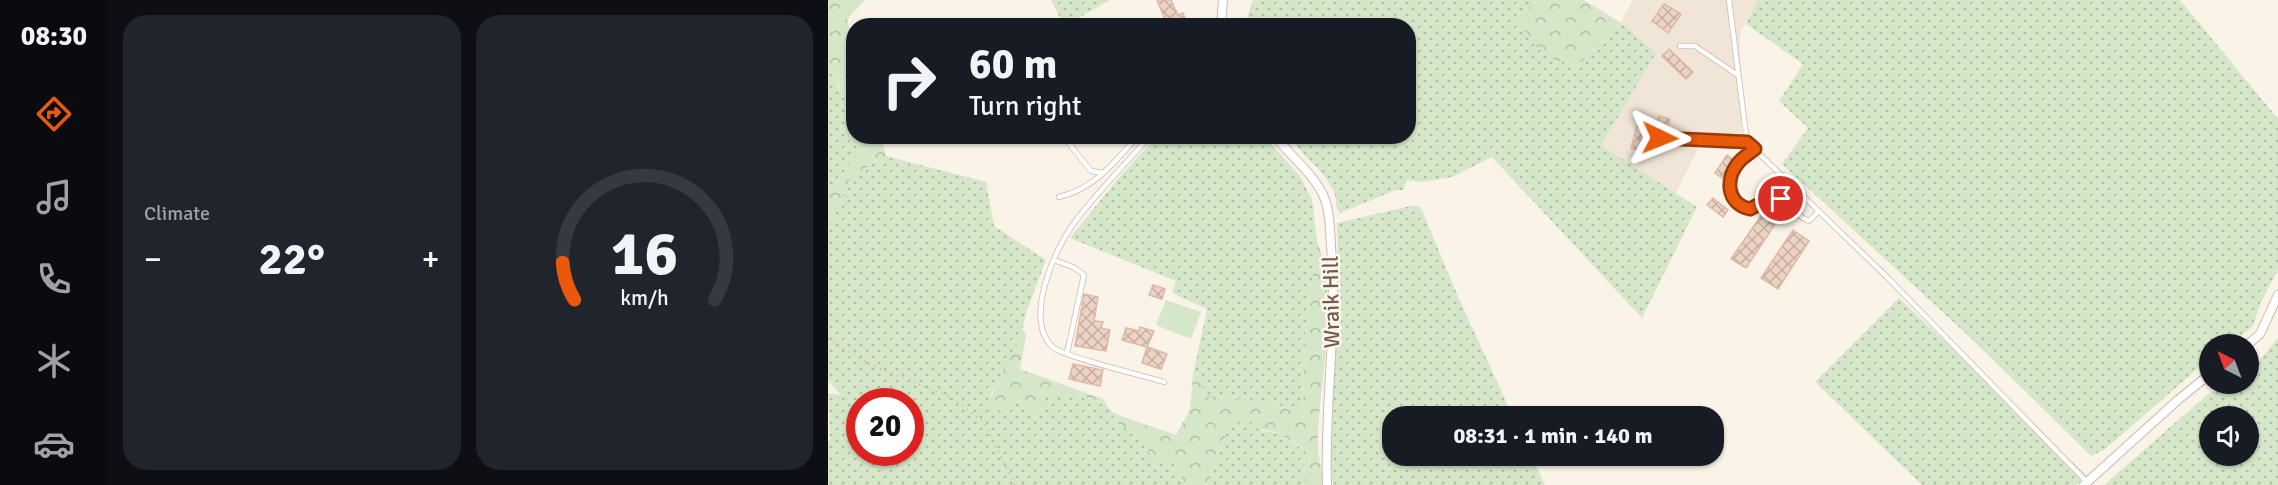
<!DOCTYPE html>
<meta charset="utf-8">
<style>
body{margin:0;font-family:Signika,sans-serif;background:#20242c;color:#f1f3f6;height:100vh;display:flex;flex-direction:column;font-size:22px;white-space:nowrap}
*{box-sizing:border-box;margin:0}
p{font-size:20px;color:#9ea1a6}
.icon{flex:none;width:33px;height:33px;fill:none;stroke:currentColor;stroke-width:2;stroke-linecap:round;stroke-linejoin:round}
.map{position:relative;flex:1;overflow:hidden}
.side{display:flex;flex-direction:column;gap:15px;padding:15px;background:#0d0f14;width:720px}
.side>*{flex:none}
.top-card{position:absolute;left:18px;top:18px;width:570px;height:126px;border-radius:24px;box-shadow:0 2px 4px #0004;background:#171b24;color:#f1f3f6;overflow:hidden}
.needle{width:39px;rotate:318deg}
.buttons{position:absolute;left:1371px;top:334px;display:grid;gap:12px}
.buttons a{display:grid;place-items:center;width:60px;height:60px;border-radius:50%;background:#171b24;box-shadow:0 2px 4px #0004;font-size:30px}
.speed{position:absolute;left:18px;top:388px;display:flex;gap:12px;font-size:30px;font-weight:700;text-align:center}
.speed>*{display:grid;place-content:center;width:78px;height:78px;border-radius:50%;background:#171b24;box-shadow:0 2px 4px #0004;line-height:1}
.speed .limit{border:9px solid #d22;background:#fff;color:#111}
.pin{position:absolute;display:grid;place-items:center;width:51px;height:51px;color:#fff;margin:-26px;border:3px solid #fff;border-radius:50%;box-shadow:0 2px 6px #0007}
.me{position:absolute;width:66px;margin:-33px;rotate:92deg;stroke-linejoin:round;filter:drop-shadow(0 0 4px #0008)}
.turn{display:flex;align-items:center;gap:21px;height:126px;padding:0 24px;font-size:27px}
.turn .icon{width:78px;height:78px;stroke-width:2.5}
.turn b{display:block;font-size:42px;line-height:51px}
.big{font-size:45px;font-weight:700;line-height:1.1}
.side .card{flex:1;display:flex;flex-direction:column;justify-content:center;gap:9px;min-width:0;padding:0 21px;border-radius:24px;background:#20242c}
.side .dial{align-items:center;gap:0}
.dial svg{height:156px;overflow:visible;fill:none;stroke:#363941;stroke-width:7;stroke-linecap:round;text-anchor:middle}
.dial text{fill:#f1f3f6;stroke:none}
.heat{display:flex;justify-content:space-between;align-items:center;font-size:33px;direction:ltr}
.side .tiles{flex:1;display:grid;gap:15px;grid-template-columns:repeat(2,1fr)}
.trip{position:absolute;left:554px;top:406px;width:342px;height:60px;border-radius:24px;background:#171b24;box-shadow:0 2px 4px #0004;font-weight:700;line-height:60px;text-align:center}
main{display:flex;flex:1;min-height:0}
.menu{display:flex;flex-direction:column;width:108px;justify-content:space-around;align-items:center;background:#090b0e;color:#9ea1a6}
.menu .icon{width:42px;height:42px}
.menu .current{color:#ea580c}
.menu b{font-size:27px;color:#f1f3f6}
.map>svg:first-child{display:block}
.residential{fill:#f1e5d7}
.grass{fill:url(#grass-dots);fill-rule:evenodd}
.forest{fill:url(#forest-crowns)}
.garden{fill:#d5e7c8}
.building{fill:url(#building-cross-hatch);stroke:#deb9a5;stroke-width:1.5}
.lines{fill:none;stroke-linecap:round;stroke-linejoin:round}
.lane-casing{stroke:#cbbbaf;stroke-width:6}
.street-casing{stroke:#cbbbaf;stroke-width:10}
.path{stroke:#d2b6a6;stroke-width:1.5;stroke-dasharray:1.5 4.5;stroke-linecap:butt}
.lane{stroke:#fff;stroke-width:4.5}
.street{stroke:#fff;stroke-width:8}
.route-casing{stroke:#983908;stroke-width:15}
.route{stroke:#ea580c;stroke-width:10}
.labels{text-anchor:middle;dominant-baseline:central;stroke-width:5;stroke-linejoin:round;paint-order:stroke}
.street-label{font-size:22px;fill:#725b4f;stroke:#fdf7ee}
</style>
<main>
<nav class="menu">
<b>08:30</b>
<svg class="icon current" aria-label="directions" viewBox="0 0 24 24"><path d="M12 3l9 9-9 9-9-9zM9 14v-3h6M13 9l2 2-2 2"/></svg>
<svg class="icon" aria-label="music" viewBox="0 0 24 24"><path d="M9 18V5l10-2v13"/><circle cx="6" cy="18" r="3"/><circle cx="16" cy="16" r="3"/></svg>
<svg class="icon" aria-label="phone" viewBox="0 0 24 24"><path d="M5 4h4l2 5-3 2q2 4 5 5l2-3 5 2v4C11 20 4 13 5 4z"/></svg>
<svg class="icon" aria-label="climate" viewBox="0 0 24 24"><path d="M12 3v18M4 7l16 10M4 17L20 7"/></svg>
<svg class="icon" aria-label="car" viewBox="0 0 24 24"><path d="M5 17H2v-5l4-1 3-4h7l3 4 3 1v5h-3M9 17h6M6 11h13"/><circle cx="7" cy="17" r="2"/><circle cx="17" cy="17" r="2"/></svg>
</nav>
<section class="side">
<div class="tiles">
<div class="card"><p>Climate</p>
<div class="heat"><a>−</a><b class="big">22°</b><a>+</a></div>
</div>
<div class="card dial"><svg viewBox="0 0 100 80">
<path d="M14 69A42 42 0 1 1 86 69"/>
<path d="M14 69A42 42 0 0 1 8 50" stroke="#ea580c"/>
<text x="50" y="56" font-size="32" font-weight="700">16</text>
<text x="50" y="72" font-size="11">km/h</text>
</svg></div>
</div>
</section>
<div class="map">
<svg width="1450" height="485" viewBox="0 0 1450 485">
<defs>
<pattern id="grass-dots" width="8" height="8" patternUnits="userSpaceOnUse" patternTransform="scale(1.5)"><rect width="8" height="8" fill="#d5e7c8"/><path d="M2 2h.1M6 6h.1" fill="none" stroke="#b1bea5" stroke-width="1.8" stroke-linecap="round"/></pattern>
<pattern id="forest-crowns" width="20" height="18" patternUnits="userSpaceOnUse" patternTransform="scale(1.5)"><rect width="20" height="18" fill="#d5e7c8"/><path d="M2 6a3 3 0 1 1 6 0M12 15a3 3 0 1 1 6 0" fill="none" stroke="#b1bea5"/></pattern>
<pattern id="building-cross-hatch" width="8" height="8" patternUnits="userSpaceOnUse" patternTransform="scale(1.5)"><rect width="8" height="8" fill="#edd3c3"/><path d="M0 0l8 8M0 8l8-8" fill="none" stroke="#c4aea1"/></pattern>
</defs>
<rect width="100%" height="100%" fill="#faf3e8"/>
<path class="residential" d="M805 0H930L912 34 913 133 877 135 848 193 773 145 827 53 793 23Z"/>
<path class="grass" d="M223 0H282L236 26Z
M425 0H709L689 17 751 64 793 23 828 53 773 145 869 207 814 318 664 157 624 177 595 182 579 180 575 190H568L512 213C506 207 509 202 507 195 499 171 474 158 463 137L580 136V26H416Z
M930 0H1352L1450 119V270L1432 304 1425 326 1401 345H1382L1381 359 1276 450 1263 456 1146 341 954 164 980 128 951 101 975 64 918 24Z
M0 68C13 88 25 112 26 136L33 137 36 144 0 194Z
M328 137H437L472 176 484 199 489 242 477 333 475 408 465 410 437 401 374 396 375 382 372 375 365 374 379 309 344 293 348 281 242 238 288 181Z
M58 156 158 182 166 226 218 260 198 313 191 345 163 394 169 411 196 400 208 419 214 395 232 394 266 399 276 405 283 411 288 421 315 440 329 466 335 462 346 463 355 479 353 485H0V441L2 440 0 393 13 395 0 381V231L23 176ZM32 402H82V453H32Z
M587 205 594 210 628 292 685 417H564V456H703L717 485H505L501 439 511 303 509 223Z
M1071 298 1259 476 1248 485H1094L987 382Z
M1450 338V485H1276L1379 395 1399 384H1420L1421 373ZM1382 417H1420V456H1382Z
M422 420 434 431 451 433 476 450 477 485H379L401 426Z"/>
<path class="forest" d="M0 0H37L19 19 25 43V121L11 85 0 68Z
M709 0H756L793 23 751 64C715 63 705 45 689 17Z
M33 137H53L58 156 23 176 0 231V194L36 144Z
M489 242C513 297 490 384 490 444 490 457 494 472 496 485H477L476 449 451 433 426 428 422 420 401 426 379 485H353L355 479 346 463 335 462 328 467 315 440 288 421 283 411 276 405 266 399 232 394 215 395 216 401 208 419 196 400 169 411H161C164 380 188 358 194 328L198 336 192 369 275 399 283 411 290 415 348 435 362 409 365 374 372 375 376 382 374 396 437 401 464 410 475 408 477 333Z"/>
<path class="garden" d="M338 300 373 312 363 339 328 325Z"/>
<path class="building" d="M329 0H343L350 15 355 13 360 26H340Z
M836 4 853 14 840 33 824 21Z
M841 49 865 72 858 79 834 56Z
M831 116 842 119 839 129 828 126Z
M809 126 823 130 817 152 803 148Z
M899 155 906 160 894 178 887 173Z
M885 198 900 210 895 217 879 205Z
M945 202 957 209 918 268 903 259 941 204Z
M965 230 981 241 950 289 933 278Z
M325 285 337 289 334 299 321 295Z
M256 294 270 297 266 321 275 322 273 328 282 330 278 351 247 346Z
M312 327 326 331 319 347 294 340 298 328 311 331Z
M319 347 339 354 333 369 314 363Z
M245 364 275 370 272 386 241 379Z"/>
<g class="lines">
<defs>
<path id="lane" d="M901 0 919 142 1059 277 1259 482
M852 46H867L911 76
M235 136 263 171 275 173
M322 136C296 166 267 194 244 226 225 253 195 322 226 348 237 357 317 376 336 382
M832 138 919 142
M927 149C908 164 881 200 922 209L945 197C961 200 966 216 981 221L991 211
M231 197C268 188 285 163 310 136
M226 260 247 268 256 275 239 353"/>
<path id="street" d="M393 26 395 0
M447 136C462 156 487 175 496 197 502 212 502 230 503 247 510 326 496 405 499 485
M1419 345 1432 334 1450 295
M1256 485 1351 399 1382 374"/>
</defs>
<use href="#lane" class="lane-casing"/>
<use href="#street" class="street-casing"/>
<path class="path" d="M0 339 41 364 124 398 155 421 187 485"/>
<use href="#lane" class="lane"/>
<use href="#street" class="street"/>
</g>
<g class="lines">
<defs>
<path id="route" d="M832 138 919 142 927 149C922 153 915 157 911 162 897 178 898 204 922 209L945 197 953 199"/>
</defs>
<use href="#route" class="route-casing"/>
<use href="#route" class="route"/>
</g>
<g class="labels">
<g class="street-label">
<text transform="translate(503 302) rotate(-91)">Wraik Hill</text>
</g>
</g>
</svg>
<div class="buttons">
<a><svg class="needle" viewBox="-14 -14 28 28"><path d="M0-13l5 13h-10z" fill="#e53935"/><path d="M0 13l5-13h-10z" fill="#9ea1a6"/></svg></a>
<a><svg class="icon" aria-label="sound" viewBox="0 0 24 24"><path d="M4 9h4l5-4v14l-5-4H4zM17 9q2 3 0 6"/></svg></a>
</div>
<div class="speed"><div class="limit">20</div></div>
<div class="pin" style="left:953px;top:199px;background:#d93025"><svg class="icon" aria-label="arrive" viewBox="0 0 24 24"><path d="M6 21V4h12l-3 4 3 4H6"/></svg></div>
<svg class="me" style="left:832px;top:138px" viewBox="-20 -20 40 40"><path d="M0-17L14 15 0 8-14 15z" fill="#ea580c" stroke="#fff" stroke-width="4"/></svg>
<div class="trip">08:31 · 1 min · 140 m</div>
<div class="top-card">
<div class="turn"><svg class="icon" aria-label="right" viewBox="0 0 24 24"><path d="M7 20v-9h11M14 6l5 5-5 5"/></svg><div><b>60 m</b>Turn right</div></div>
</div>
</div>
</main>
